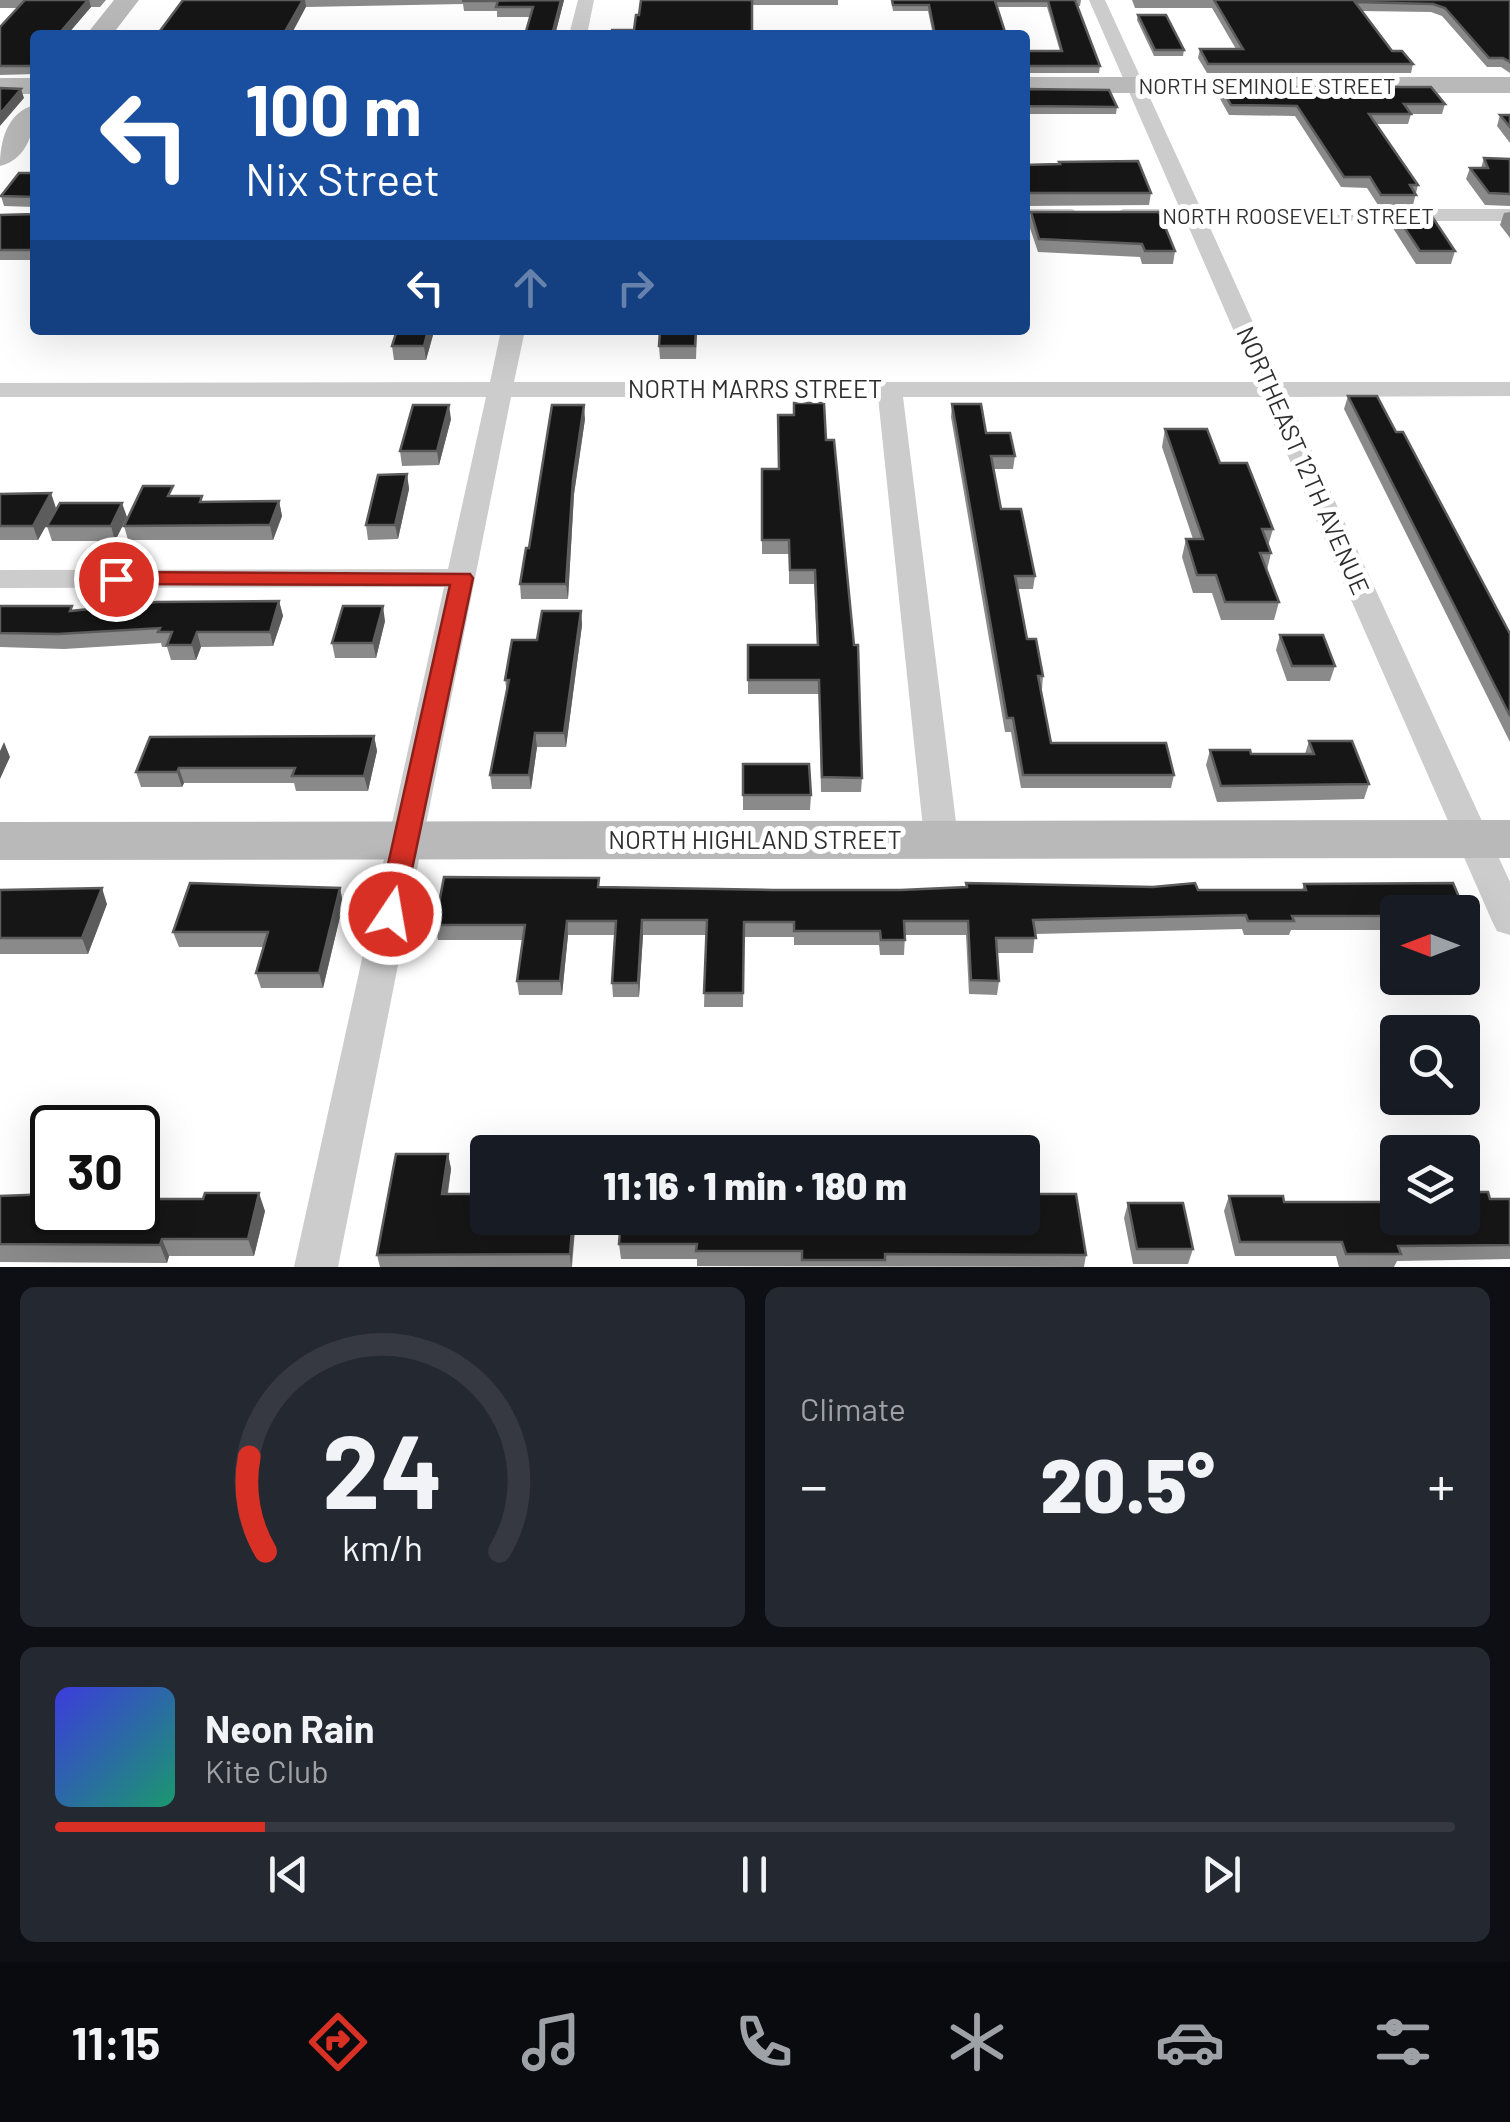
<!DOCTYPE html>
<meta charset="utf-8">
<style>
body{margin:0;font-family:Barlow,sans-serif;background:#242831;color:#f1f3f6;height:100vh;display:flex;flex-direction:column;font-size:38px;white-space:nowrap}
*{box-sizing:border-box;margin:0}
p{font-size:32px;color:#9ea1a6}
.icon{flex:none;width:55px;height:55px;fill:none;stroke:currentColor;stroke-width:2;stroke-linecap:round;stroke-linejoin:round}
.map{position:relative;height:1267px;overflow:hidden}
.sheet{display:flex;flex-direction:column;gap:20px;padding:20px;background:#0d0f14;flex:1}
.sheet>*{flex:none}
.guide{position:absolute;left:30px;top:30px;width:1000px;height:305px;border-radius:10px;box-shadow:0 10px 40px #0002;background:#1a4fa0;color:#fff;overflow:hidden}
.needle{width:65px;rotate:270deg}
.buttons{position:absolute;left:1380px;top:895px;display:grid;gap:20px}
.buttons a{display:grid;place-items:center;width:100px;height:100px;border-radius:10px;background:#171b24;box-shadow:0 10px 40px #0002;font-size:50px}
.speed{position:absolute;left:30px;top:1105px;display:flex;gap:20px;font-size:50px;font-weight:700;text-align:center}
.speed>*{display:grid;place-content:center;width:130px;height:130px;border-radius:50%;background:#171b24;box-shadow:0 10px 40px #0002;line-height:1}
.speed .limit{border:5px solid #111;border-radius:15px;background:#fff;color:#111}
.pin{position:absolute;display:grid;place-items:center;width:85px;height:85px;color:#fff;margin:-42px;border:5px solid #fff;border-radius:50%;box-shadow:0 2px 10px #0007}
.me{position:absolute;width:110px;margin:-55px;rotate:12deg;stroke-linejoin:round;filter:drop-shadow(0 0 8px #0008)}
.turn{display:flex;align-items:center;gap:35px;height:210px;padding:0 50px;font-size:45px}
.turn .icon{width:130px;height:130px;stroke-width:2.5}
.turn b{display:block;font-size:70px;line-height:85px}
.lanes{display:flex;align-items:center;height:95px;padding:0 50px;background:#0003;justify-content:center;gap:50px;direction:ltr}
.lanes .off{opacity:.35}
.big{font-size:75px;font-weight:800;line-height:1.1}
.sheet .tile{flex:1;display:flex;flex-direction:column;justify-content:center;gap:15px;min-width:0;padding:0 35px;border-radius:15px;background:#242831}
.sheet .dial{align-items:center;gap:0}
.dial svg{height:260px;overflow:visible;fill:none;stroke:#363941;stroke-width:7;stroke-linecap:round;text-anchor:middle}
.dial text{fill:#f1f3f6;stroke:none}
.song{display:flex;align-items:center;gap:30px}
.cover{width:120px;height:120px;border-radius:15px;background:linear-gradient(135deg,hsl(240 70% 55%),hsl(160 70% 35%))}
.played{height:10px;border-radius:5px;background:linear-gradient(90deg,#d93025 15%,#363941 15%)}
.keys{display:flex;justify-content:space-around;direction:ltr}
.heat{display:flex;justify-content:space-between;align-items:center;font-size:55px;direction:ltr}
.sheet .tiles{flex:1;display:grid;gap:20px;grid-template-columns:1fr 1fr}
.tile:last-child{grid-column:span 2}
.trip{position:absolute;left:470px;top:1135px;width:570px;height:100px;border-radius:10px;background:#171b24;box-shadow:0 10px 40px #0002;font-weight:800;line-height:100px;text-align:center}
.menu{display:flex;height:160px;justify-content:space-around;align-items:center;background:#090b0e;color:#9ea1a6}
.menu .icon{width:70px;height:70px}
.menu .on{color:#d93025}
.menu b{font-size:45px;color:#f1f3f6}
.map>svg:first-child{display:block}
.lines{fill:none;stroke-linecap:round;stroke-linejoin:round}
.street{fill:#ccc;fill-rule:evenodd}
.secondary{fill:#b9b9b9;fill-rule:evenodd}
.wall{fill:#8a8a8a}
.shaded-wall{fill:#5c5c5c}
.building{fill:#161616;stroke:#5c5c5c;stroke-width:2.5}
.route{fill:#d93025;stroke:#8d1f18;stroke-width:2.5}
.labels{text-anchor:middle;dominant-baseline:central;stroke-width:10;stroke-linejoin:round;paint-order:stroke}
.far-street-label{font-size:22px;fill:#2f2f2f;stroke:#fff}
.street-label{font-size:25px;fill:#2f2f2f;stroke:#fff}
</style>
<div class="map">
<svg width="1510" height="1267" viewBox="0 0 1510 1267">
<rect width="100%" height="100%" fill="#fff"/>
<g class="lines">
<path class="street" d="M578 0H594L587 35H569Z
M1089 0H1105L1201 209H1510V221H1207L1280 382H1510V396L1287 397 1510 882V935L1497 931 1492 921 1262 397H903L958 838 953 847 941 851 929 847 924 838 878 397H511L338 1267H294L444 587 0 588V570L448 569 486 397H0V383L490 382 501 330H525L514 382H1256L1186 221H1123L1112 215 1123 209H1180Z
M1025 209H1072L1083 215 1072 221H1025Z"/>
<path class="secondary" d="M114 0H139L112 35H86Z
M1025 77H1510V93H1025Z
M0 78H35V94H0Z
M35 105C35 130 28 159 0 166 0 141 7 112 35 105Z
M1510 820V858L0 860V822Z"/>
</g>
<path class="wall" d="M0 0H106L100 7H91L67 35H35V74L0 75V27L18 8H0Z
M183 0H564L555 35H525L530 17H497V11H464L463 4 306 7Z
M641 0H838V5H752L634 30 639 15Z
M891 0H1081L1080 6H1078L1100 66 1099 73H1025V51H1060L1047 7H997L1006 35H933L928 11H893Z
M1132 0H1510V73L1501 67H1487L1442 16 1431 12 1361 11 1392 51 1413 64 1411 73H1207L1198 58 1200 49H1236L1212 8H1135Z
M1138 15 1184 50 1183 56H1154L1137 20Z
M1221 87 1445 104 1442 114H1411L1408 124H1376L1418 185 1413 205H1378L1367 188 1341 187 1295 116 1229 115 1219 97Z
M1025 89 1117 107 1116 114H1025Z
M1500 115H1510V143L1497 126Z
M1484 158 1510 159V206L1485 205 1466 179 1470 168H1481Z
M1059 162 1151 193 1149 205 1025 206V165L1059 164Z
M35 173V260H0V215L35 214V207L4 206 1 196Z
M1031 212 1175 251 1173 264H1142L1140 257 1038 252 1029 225Z
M1394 212 1455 251 1451 264H1416L1391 225Z
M1510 212V238L1500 225 1504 213Z
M697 330 696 359H660L659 346Z
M433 335 426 360H394L392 346Z
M1348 396 1510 634V742L1344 409Z
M952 404 1015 456 1013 469H993L1001 509 1035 576 1033 589H1017L1027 639 1043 676 1042 689H1040L1051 743 1174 775 1171 788H1021L1011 732H1005L951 417Z
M451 419 439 465 402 466 400 451Z
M585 419 574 494 568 599H521L520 584 529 548Z
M1165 429 1220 463 1273 529 1268 546 1271 553 1267 570 1279 602 1274 620H1221L1212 593H1193L1182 557 1186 539H1193L1162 447Z
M826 440 862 778 861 792H821L819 694H748V645H817L814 584H789V554H762V469H778Z
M407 474 409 489 398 539 368 540 366 525Z
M0 494 56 508 38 540H0Z
M176 496 204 502 279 501 282 516 273 540H128L124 526Z
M127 517 115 541H52L47 526Z
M279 601 283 616 273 646 201 647 196 660H171L167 647H162L161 643 64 649 0 647V606L73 610Z
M581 611 582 625 566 747H537L531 789H492L490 775 507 693 505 680 537 640Z
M385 621 376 658H335L332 643Z
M1280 635 1335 666 1330 681H1287L1276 650Z
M374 736 377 751 368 791H296L294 783H184L182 787H141L136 772Z
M1309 741 1369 784 1364 799 1217 802 1206 765 1210 750 1251 754H1305Z
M743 764 811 795 810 810H743Z
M444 877 599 878V887L772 890H901L966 887V883L1153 887 1195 883 1198 890H1302L1304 884 1453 883 1471 925 1465 940H1462V912H1398V930H1291L1289 935H1244L1242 929 1035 934 1033 953H997L999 981 997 995 969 994 966 935H905L904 955H880L879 945H794V937H744L743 1007H704L706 935H643L639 997H613L612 983 615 935H568L562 995H519L517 981 523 940H438L435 925Z
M340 888 343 904 323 988H261L256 973 263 947H179L173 932Z
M0 890 107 904 88 954H0Z
M448 1154 451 1169 448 1194 576 1218 572 1267H380L377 1255Z
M1024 1194 1086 1255 1084 1267 697 1266V1259H621L619 1244Z
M0 1196 52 1212 265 1211 254 1256H169L167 1263 0 1262Z
M1229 1196 1284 1202H1398L1510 1199V1259L1397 1261 1394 1267H1339L1336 1256H1235L1224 1211Z
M1128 1203 1193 1249 1188 1264H1133L1124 1218Z"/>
<path class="shaded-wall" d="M88 0H89L91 7 67 35H58Z
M303 0H305L306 7 291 35H283Z
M561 0H564L555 35H552Z
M21 89 24 98 0 126V114Z
M428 330H432L433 335 426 360 424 346Z
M449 405 451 419 439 465 437 451Z
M584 405 585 419 574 494 568 599 566 584 573 480Z
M407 474 409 489 398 539 395 525Z
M51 493 56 508 38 540 33 526Z
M279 501 282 516 273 540 270 525Z
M122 503 127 517 115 541 111 526Z
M279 601 283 616 273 646 270 632Z
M383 606 385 621 376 658 373 643Z
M581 611 582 625 566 747 564 733Z
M197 632 201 647 196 660 192 645Z
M535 733 537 747 531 789 529 775Z
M374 736 377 751 368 791 364 776Z
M4 742 10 757 0 779V751Z
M179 768 184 783 182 787 177 772Z
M102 888 107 904 88 954 82 938Z
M340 888 343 904 323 988 319 973Z
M642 920 643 935 639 997 638 983Z
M567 921 568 935 562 995 560 981Z
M448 1154 451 1169 445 1209 442 1194Z
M259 1193 265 1211 254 1256 248 1239Z
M573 1218H576L571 1267 570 1254Z
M162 1239 169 1256 167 1263 160 1245Z"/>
<path class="building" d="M25 0H88L58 35H35V69L33 66H0V27Z
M183 0H303L283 35H157Z
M561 0 552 35H525L533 7H496L498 1H462Z
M641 0H752V35H611L612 30H634L636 15H639Z
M892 0H1075L1100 66H1026L1025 70V51H1062L1048 1H995L1006 35H935L929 5H893Z
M1214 0H1510V62L1503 58H1489L1445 8 1433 4 1355 2 1392 51H1402L1413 64H1208L1200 49H1243Z
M1138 15H1166L1184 50H1155Z
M1221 87H1431L1445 104H1404L1411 114H1369L1418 185H1410L1416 195H1381L1370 177H1344L1297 106 1231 105Z
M0 88 21 89 0 114Z
M1025 89 1109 90 1117 107 1025 106Z
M1500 115H1510V127Z
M1484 158 1510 159V194L1489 193 1470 168H1488Z
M1138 161 1151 193H1025V165L1060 164 1059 162Z
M19 173H35V250H0V215L35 214V197L1 196Z
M1031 212H1159L1175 251H1145L1142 244 1039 239Z
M1394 212H1429L1455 251H1420Z
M397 330H428L424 346H392Z
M660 330H696L695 346H659Z
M1348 396H1377L1396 432H1403L1510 634V716Z
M794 403H824L826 440H834L854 645H858L862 778 822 777 819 680H748V645H818L815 570H790L789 540H762V469H779L778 415H794Z
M952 404H981L986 433H1010L1015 456H991L1001 509H1021L1035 576H1015L1027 639H1036L1043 676H1038L1051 743H1166L1174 775H1023L1013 718H1007Z
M413 405H449L437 451H400Z
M552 405H584L573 480 566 584H520L526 548H529Z
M1165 429H1207L1220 463H1247L1273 529H1262L1271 553H1260L1279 602H1225L1216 575H1197L1186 539H1203Z
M407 474 395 525H366L378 475Z
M143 486H173L168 496H202L200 502 279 501 270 525 124 526Z
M51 493 33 526H0V494Z
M60 503H122L111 526H47Z
M279 601 270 632H197L192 645H167L172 632H158L160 628 58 634 0 633V606H72L70 611 157 602Z
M343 606H383L373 643H332Z
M542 611H581L564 733H535L529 775H490L509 680H505L512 640H537Z
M1280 635H1323L1335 666H1292Z
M374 736 364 776H292L295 768H179L177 772H136L150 737Z
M1309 741H1352L1369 784 1221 786 1210 750H1250L1251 754H1314Z
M743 764H809L811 795H743Z
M444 877 599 878 598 887 772 890H901L967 887 966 883 1153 887 1195 883 1198 890H1306L1304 884 1453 883 1471 925H1462V912H1398V916H1292L1294 921H1248L1246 915 1033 920 1036 938H996L999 981 971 980 968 921H904L905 940H881L880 931H794V922H744L743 993H704L707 920H642L638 983H612L616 921H567L560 981H517L525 925H435Z
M190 883 340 888 319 973H256L268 932H173Z
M102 888 82 938H0V890Z
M895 1143H923L924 1152H896Z
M396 1154H448L442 1194H488V1218H573L570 1254 377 1255Z
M1022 1185 1024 1194H1076L1086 1255 885 1254V1260H802V1251H696L697 1244H619L621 1218H1022Z
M1462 1192H1488L1490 1199H1510V1245L1398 1246 1401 1254H1346L1342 1242H1240L1229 1196H1283L1284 1202H1398V1218H1462Z
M205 1193H259L248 1239H162L160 1245 0 1244V1196L52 1194V1212H138V1199H203Z
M1128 1203H1183L1193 1249H1137Z"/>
<path class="route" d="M116 572 470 574 473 578 401 922 391 925 381 922 377 914 450 585 108 584 105 579Z"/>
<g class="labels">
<g class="far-street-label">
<text x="1267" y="85">NORTH SEMINOLE STREET</text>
<text x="1298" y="215">NORTH ROOSEVELT STREET</text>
</g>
<g class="street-label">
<text x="755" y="388">NORTH MARRS STREET</text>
<text transform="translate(1304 460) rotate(66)">NORTHEAST 12TH AVENUE</text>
<text x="755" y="839">NORTH HIGHLAND STREET</text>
</g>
</g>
</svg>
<div class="buttons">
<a><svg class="needle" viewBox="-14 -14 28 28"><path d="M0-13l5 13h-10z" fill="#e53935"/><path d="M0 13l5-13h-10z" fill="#9ea1a6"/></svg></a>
<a><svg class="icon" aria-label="search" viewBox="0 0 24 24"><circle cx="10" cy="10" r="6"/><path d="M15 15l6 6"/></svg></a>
<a><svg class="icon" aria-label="layers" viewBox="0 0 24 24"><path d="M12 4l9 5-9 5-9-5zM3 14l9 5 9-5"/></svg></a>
</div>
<div class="speed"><div class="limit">30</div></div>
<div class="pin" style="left:116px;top:579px;background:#d93025"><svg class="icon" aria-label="arrive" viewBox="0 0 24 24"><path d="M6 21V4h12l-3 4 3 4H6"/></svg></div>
<svg class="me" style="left:391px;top:914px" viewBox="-20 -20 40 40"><circle r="17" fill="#d93025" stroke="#fff" stroke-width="3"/><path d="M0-11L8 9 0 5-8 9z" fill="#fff"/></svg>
<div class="trip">11:16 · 1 min · 180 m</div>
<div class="guide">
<div class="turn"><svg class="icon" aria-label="left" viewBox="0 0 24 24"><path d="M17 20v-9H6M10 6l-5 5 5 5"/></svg><div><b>100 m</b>Nix Street</div></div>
<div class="lanes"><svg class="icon" aria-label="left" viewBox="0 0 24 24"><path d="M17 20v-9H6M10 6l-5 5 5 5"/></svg><svg class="icon off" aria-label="ahead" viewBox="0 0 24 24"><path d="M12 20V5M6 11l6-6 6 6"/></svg><svg class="icon off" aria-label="right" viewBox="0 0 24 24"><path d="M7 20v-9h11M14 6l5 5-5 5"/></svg></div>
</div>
</div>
<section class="sheet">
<div class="tiles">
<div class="tile dial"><svg viewBox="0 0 100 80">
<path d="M14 69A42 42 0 1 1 86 69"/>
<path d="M14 69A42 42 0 0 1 9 40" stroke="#d93025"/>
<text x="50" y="56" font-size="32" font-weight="700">24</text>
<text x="50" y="72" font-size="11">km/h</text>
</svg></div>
<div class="tile"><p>Climate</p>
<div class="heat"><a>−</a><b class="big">20.5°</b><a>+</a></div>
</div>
<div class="tile">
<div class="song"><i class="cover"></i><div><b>Neon Rain</b><p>Kite Club</p></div></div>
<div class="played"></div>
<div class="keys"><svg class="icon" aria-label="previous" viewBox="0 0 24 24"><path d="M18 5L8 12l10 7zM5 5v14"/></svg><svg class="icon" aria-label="pause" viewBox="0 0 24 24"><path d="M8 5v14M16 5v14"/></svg><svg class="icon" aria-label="next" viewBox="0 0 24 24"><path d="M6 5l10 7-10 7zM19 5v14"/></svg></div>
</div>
</div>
</section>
<nav class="menu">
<b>11:15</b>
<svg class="icon on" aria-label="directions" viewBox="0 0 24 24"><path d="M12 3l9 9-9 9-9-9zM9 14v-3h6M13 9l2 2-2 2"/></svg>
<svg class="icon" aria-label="music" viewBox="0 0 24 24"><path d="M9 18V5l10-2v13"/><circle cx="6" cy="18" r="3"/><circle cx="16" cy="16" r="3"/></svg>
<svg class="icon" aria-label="phone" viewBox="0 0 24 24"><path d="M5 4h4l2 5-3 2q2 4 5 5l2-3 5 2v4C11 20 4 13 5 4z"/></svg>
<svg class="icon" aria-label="climate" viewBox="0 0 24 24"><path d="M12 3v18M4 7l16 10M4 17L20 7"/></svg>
<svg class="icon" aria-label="car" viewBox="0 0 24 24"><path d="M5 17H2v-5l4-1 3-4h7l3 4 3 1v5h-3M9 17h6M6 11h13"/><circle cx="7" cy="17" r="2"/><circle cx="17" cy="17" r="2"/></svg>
<svg class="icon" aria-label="filters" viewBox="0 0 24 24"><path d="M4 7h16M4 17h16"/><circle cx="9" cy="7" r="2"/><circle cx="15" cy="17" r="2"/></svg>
</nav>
